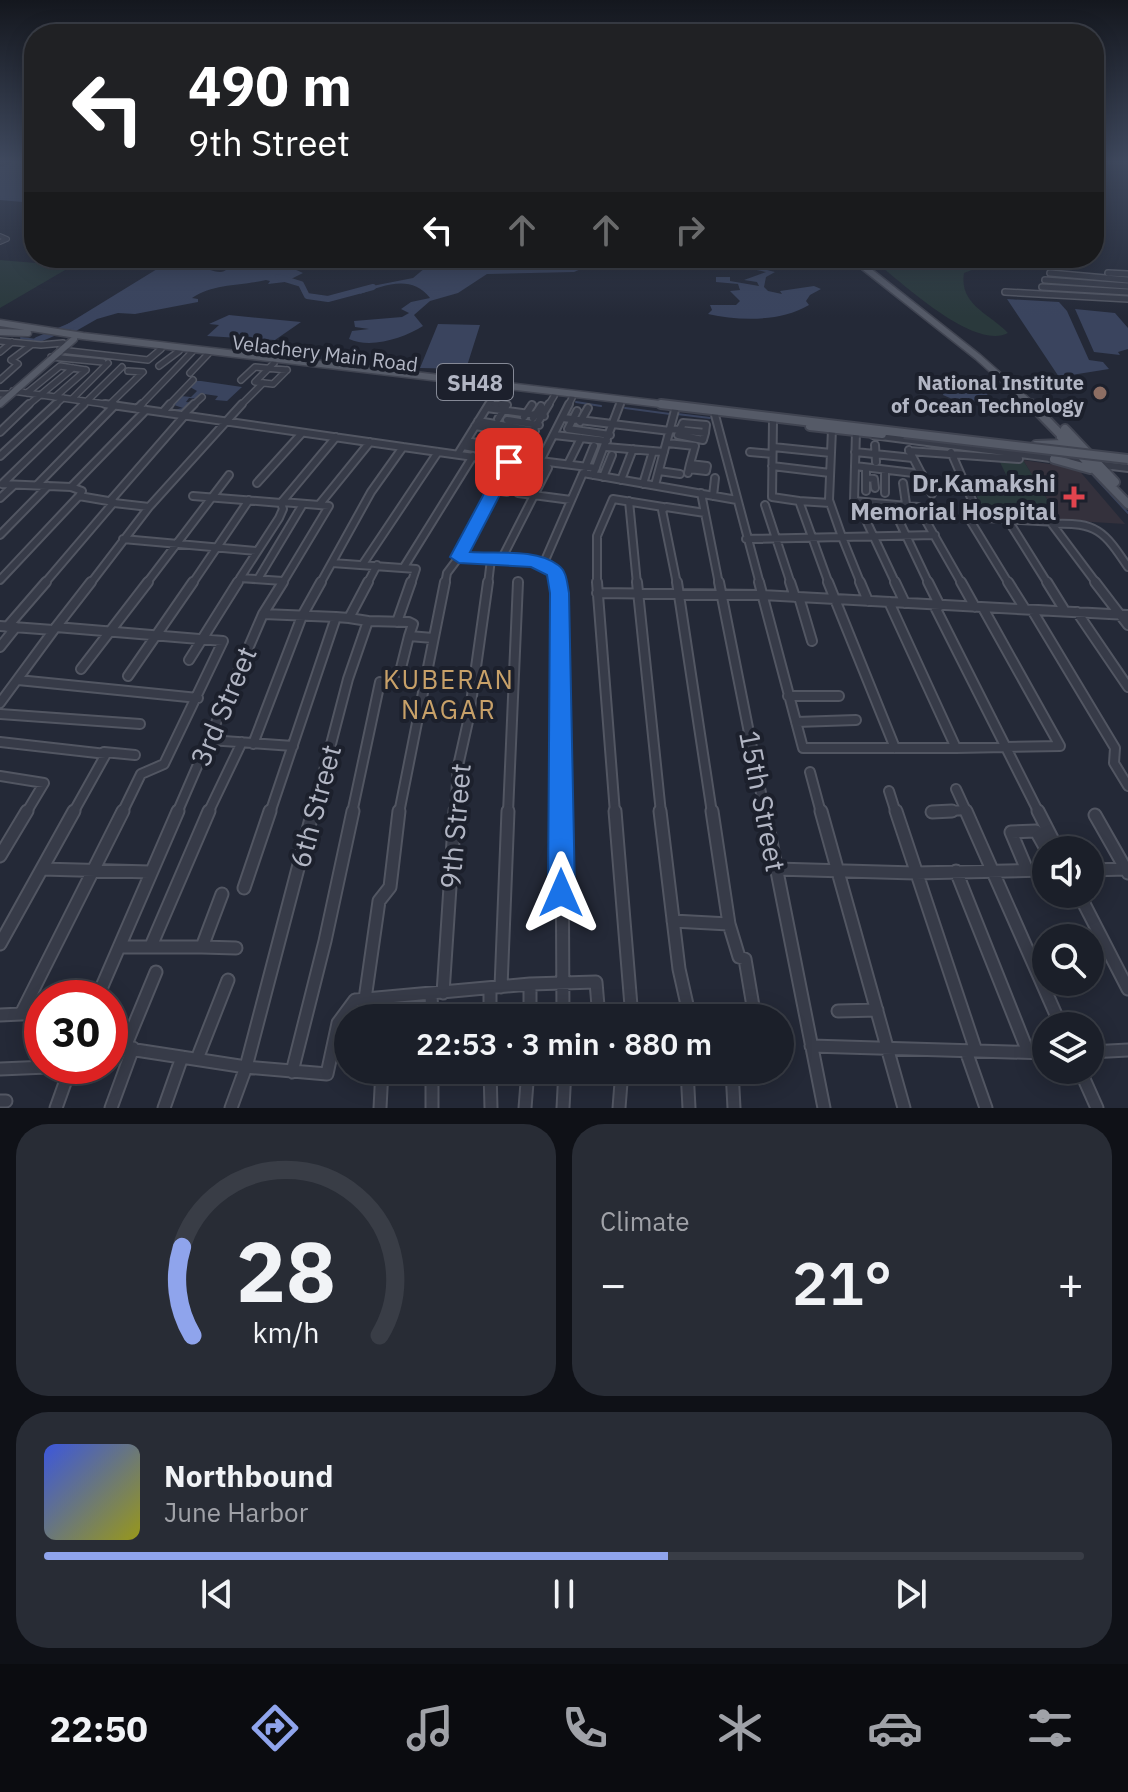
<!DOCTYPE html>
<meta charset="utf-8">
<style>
body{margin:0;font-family:"IBM Plex Sans",sans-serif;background:#282c35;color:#f1f3f6;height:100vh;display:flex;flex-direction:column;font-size:30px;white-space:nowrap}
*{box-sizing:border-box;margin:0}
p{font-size:26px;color:#a0a2a8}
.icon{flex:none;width:44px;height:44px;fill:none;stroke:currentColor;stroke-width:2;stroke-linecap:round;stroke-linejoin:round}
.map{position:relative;height:1108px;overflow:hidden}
.panel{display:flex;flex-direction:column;gap:16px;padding:16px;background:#0f1117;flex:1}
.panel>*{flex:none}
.hud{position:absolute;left:24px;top:24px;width:1080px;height:244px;border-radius:32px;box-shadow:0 4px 20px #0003,0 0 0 2px #393d46;background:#202124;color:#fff;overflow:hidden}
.controls{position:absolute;left:1032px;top:836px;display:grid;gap:16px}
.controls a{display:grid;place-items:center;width:72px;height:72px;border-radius:50%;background:#1b1f29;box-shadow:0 4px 20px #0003,0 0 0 2px #393d46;font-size:40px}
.speed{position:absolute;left:24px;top:980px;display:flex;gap:16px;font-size:40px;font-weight:700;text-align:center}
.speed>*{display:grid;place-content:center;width:104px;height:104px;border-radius:50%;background:#1b1f29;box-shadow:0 4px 20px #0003,0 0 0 2px #393d46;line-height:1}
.speed .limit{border:12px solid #d22;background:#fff;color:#111}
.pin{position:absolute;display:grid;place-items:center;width:68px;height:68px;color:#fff;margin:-34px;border-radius:16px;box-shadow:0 4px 12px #0006}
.me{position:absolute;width:88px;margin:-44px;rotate:0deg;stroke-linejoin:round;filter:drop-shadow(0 0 6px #0008)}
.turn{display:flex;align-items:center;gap:28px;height:168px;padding:0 32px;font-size:36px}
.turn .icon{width:104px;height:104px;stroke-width:2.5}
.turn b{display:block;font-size:56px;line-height:68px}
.lanes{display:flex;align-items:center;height:76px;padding:0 32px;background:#0003;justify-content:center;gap:40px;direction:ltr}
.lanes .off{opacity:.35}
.big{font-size:60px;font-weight:600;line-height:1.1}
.panel .tile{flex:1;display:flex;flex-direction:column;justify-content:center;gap:12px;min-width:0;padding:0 28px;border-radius:32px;background:#282c35}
.panel .dial{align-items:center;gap:0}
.dial svg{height:208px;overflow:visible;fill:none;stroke:#393d46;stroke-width:7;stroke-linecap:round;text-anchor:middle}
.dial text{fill:#f1f3f6;stroke:none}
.song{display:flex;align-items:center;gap:24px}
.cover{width:96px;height:96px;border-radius:12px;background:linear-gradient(135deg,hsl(230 70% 55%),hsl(60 70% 35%))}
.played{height:8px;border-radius:4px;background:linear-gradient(90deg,#8fa4ec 60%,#393d46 60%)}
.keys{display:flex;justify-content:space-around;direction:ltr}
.heat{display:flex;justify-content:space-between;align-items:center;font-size:44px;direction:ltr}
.panel .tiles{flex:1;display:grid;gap:16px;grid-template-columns:1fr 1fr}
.tile:last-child{grid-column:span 2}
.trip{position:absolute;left:334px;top:1004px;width:460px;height:80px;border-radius:40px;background:#1b1f29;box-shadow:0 4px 20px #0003,0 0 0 2px #393d46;font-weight:600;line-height:80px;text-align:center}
.tab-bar{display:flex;height:128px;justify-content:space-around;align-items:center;background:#0b0c10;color:#a0a2a8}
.tab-bar .icon{width:56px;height:56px}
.tab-bar .selected{color:#8fa4ec}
.tab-bar b{font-size:36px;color:#f1f3f6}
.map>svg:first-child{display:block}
.medical{fill:#34313c}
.green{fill:#2a393c}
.water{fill:#3a445e}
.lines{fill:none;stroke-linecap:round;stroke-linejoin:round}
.stream{stroke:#3a445e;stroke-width:2}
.river-far1{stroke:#3a445e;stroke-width:5}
.river{stroke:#3a445e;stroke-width:6}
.minor-far4-casing{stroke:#525662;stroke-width:6}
.minor-far3-casing{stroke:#525662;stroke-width:8}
.minor-far2-casing{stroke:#525662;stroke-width:10}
.minor-far1-casing{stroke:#525662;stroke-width:12}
.minor-casing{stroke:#525662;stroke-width:15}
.major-far2-casing{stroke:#404451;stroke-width:7}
.major-far1-casing{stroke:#404451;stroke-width:9}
.major-casing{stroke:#404451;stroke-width:12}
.minor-far4{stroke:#373b48;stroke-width:4}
.minor-far3{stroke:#373b48;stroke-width:5}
.minor-far2{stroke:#373b48;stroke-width:6}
.minor-far1{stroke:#373b48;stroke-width:8}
.minor{stroke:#373b48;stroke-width:11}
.major-far2{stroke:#555a67;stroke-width:5}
.major-far1{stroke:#555a67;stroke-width:6}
.major{stroke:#555a67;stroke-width:8}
.major-bridge-casing{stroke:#404451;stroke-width:12;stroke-linecap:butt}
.major-bridge{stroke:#555a67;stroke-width:8}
.route{fill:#1a73e8;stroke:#114b97;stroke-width:2}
.education-dot{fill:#8d6e63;stroke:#1c202c;stroke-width:3}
.health-dot{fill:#e0444e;stroke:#1c202c;stroke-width:3}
.labels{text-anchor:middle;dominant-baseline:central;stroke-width:8;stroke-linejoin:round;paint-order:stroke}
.far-street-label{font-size:20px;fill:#b2b6c4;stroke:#1c202c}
.far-poi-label{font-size:20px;font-weight:bold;fill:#b2b6c4;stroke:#1c202c;text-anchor:end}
.shield{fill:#1c202c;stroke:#858996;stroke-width:2}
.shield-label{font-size:22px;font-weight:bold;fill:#b2b6c4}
.poi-label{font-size:24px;font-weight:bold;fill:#b2b6c4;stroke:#1c202c;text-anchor:end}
.neighbourhood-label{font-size:26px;letter-spacing:2px;fill:#c8a169;stroke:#1c202c}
.near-street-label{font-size:28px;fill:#b2b6c4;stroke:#1c202c}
</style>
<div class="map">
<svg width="1128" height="1108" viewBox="0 0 1128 1108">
<rect width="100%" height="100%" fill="#242937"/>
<path class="medical" d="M1023 460 1077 468 1125 524 1060 520Z"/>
<path class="green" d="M871 258H995L990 263 964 273C959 305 989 313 1008 333 973 351 899 280 871 258Z
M0 260 72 266 0 308Z
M998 458 1023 460 1060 520 986 514 970 483 1011 485Z"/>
<path class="water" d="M15 162H34V203L0 200V167Z
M175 258 221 260 207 269C229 277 223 267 240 262 258 257 287 265 303 273L285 282 268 284 270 281 266 280C242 286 214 283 192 298L198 299V302L135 314 118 313 97 319 76 331 61 328Z
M432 258H512L538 267H554L603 258H634L590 265 574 272 487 274 458 293 430 301 414 315 423 326C404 338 371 349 349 339L352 331 369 329 355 327 354 321 402 317 409 313 401 309 411 302 430 298C412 274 384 285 360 294L362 288 413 278 425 268 447 270 460 266Z
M745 258 758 259 744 264 775 272 766 277 764 287 768 291 782 294 780 291 814 286 821 289 810 295 806 301 809 305C781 322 739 321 708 314L712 310 710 305H736L740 301 730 291 740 290 738 284 716 282V277H730V281L759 286 757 282 744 280 766 272 727 264Z
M1007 299 1059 302 1067 311 1089 360 1103 362 1109 369 1059 377Z
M1075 309 1115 313 1128 328V349L1118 352 1120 355 1094 352Z
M229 315 301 322 275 340 207 336 219 325 209 324Z
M438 324 480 325 466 369 420 368Z
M195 381H201L242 387 227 401 215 400 218 396 204 394 199 399 189 398 186 402 194 403 184 412 168 411 183 408 174 405 181 396 191 397 197 391 190 387Z
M975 381 989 393 979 402H959L943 395 946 383Z"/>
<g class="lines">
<path class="stream" d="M21 338 37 340
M576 402 601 406
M625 408 670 414
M677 414 710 418
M1091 473 1128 513"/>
<path class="river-far1" d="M796 258 817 263 881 258"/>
<path class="river" d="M278 277 301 284 307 296 328 299 373 287
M37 340 75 324"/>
<defs>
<path id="minor-far4" d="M0 236 7 239 0 242"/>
<path id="minor-far3" d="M1050 273 1128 280
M1108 273 1128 274
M1045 280 1128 286
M1042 287 1128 292
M1005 292 1128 299
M0 341 41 345 63 343
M60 350 148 360 161 349
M0 352 12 342
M51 357 103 362
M274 363 255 382 273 384 287 370
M159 366 179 351
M190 373 208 354
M0 380 18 364 11 360 31 345
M241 380 255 367 287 370
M13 391 119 406
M27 393 60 366 86 370
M0 394H10
M55 397 86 370
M72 399 108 363
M490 403 506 406
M109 405 143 372 128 371
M27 406 73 368
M54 406 63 398
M82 406 122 367
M140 406 192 352
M168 406 193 380
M192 406 202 397
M240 406 263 383
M488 406 498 390
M548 406 554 396
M568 406 572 398"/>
<path id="minor-far2" d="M105 404 403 447 371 492 320 584
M487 408 544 416
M137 409 142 404
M577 411 568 429 610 435
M163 412 170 404
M183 415 194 404
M715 415 760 584
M524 417 532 405
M533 418 541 406
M563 418 670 431
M498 419 507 405 501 404
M507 420 539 425
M478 421 535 431
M773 421 772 497 799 501 829 584
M580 422 588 408
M475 426 532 435
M671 429 680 430
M680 430 705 433
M680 430 678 435 703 440 705 433
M680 430 683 423 706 425 705 433
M0 432 29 404
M856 432 854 501 918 507 962 584
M554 435 607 441
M873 435 1058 459
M466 441 495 446
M667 443 695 446 690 464
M875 445 876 462
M463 446 518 456
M403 447 509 462
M606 447 664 452
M773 447 831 453
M909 450 932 494
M491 451 507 431
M909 451 1019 459
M750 452 772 454
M855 452 913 458
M951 452 979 516
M458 454 489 404
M0 456 56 404
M540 461 596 468
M1071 461 1128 468
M509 462 515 460 549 404
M568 464 581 438
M772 466 830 473
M855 466 922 474
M585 468 594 446
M866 468V491
M885 470V493
M659 471 680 474
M688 473 690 464 707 466 706 471 689 469
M593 475 620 404
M603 477 612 455
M866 478 874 479 875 488
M621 480 633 449
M257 483 302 433
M903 483 906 504
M2 484 84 404
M2 484 71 487 82 491 79 496
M643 484 653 451
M37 485 115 405
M655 485 675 410
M71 487 146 410
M495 490 507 492
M518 493 571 500
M701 493 719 584
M193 496 281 503
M713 496 715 478
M0 498 14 485
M111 500 185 415
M629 501 637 584
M799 501 830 503
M857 501 896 584
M282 502 319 505
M114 503 149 507 242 404
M765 505 791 584
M893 508 929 584
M1006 517 1048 584
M0 535 48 486
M123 539 257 551
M746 539 842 537 829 500 832 429
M459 557 491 559
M501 560 548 468 537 467 569 404
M332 563 416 569 411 584
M363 564 438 452
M543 565 583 473 737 500
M404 567 473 456
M240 578 279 518 283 509 281 503 336 437
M258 579 303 504
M0 580 79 496
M44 584 114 502 79 496
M90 584 149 507
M146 584 229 475
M192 584 249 500
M237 584 240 578 283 581
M282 584 329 506 319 505 370 442
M367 584 377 565
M445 584 447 573 459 557 509 462
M488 584 491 559 534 561 554 571 557 584
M597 584V536L613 499 663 507
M677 584 662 510 666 507 705 513
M861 584 842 537 935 535
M1009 584 968 517 1056 522
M1097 584 1052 524C1097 522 1104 531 1128 567"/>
<path id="minor-far1" d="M557 582 560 593 562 813
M597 582 615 813
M637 582 661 813
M677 582 712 813
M719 582 765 813
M759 582 803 748H956
M790 582 795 597
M828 582 895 748
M860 582 868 601
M895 582 905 603
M928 582 940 606
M961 582 975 607
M1008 582 1025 609
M1047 582 1065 611
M1095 582 1128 625
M597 593 762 595 1128 615
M799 597 812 641
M889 602 956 748 1060 746 983 608
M934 605 1039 813
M1032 610 1115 748 1114 763 1128 786
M1077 612 1128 687
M263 614 336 617
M368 621 409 622 413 624 409 636 433 638
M397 622 411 582
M0 626 53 630
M7 627 46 582
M56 627 91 582
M0 647 16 627
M189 660 238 582
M81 669 148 582
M400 672 409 636
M128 676 193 582
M18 680 198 698
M788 696H839
M0 703 56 627 223 641 164 764 141 774 122 813
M0 714 140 724
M796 722 856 720
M209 740 293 746
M0 742 106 754 73 813
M253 744 302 616 321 582
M104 752 135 755
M810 772 821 813
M0 776 44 783 26 813
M956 789 967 813
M889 791 896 813
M932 812 966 810
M177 813 263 614 283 582
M208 813 242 742
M270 813 336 617 349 618
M313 813 348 679 368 621 349 618 368 582
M352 813 380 682
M399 813 445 582
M455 813 458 766 469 717 488 582
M508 813 518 582"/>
<path id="minor" d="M562 811 563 1018
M615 811 632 1018
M660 811 679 969 690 1018
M765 811 824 1108
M821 811 904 1108
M896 811 976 1051
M966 811 1061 1026
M1038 811 1058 850
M932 812 952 811
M1095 815 1128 873
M0 856 27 811
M42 869 150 872
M776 869 915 873 1046 870
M1027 870 1011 832 1036 831 1045 847H1057
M1090 870 1126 869
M956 871 1028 1052
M244 888 270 811
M1079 894 1128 989
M673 921 729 924 712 811
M729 924 739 957 745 959 755 1018
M0 944 74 811
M151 946 209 811
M119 947H202L222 894
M202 947 236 948
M530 984V1018
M501 987 508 811
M490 988V1018
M443 993 455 811
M431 994 432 1018
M97 998 178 811
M365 999 379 901 390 887 399 811
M838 1011 877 1010
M21 1014 123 811
M0 1015 42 1013
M110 1046 246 1067 327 1074 338 1023 355 1000 530 984 596 982 599 1018
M811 1046 1046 1053
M125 1047 156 972
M966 1051 986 1108
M1090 1052 1128 1050
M197 1059 228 980
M0 1069 71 1066
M432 1070V1108
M490 1070 491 1108
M687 1070 689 1108
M732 1070 734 1108
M1080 1070 1097 1108
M292 1072 325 941 353 811
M0 1101H6
M56 1108 71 1066
M111 1108 133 1048
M164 1108 182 1057
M231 1108 246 1067 313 811
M380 1108 382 1070
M525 1108 528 1070
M563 1108 565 1070
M619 1108 622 1070"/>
<path id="major-far2" d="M853 258 867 269"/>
<path id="major-far1" d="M864 267 978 357 1033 406
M0 323 83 336 677 406
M0 332 28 333
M0 404 74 339"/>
<path id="major" d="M661 404 904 433
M1031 404 1128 504
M810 426 882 434
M1065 429 1115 482
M1036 445 1063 444 1065 441 1061 437
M1054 459 1090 469"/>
</defs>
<use href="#minor-far4" class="minor-far4-casing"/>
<use href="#minor-far3" class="minor-far3-casing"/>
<use href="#minor-far2" class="minor-far2-casing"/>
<use href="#minor-far1" class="minor-far1-casing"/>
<use href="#minor" class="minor-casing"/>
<use href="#major-far2" class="major-far2-casing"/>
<use href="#major-far1" class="major-far1-casing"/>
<use href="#major" class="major-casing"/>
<use href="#minor-far4" class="minor-far4"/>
<use href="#minor-far3" class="minor-far3"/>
<use href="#minor-far2" class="minor-far2"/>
<use href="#minor-far1" class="minor-far1"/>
<use href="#minor" class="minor"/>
<use href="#major-far2" class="major-far2"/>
<use href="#major-far1" class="major-far1"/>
<use href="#major" class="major"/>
<defs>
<path id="major-bridge" d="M904 433 1128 459"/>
</defs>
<use href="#major-bridge" class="major-bridge-casing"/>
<use href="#major-bridge" class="major-bridge"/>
</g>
<linearGradient id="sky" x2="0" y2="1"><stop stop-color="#14171e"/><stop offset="0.51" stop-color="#3f495e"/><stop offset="1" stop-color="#3f495e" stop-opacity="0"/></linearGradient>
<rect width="1128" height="317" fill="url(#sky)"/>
<path class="route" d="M509 457 517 462 470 552C496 554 536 548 558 565 567 571 567 583 569 593L575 893 571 901 561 904 552 901 548 893 550 593 547 575 531 567 459 563 450 557 501 462Z"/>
<circle class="education-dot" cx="1100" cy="393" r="8"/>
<path class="health-dot" d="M1070 485h8v8h8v8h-8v8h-8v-8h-8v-8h8z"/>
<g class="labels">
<g class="far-street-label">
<text transform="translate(325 353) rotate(7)">Velachery Main Road</text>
</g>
<g class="far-poi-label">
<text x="1084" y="382">National Institute<tspan x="1084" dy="23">of Ocean Technology</tspan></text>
</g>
<rect class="shield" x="437" y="364" width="76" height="36" rx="6"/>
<g class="shield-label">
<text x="475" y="382">SH48</text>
</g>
<g class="poi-label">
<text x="1056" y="483">Dr.Kamakshi<tspan x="1056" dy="28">Memorial Hospital</tspan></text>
</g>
<g class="neighbourhood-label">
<text x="449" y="679">KUBERAN<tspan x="449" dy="30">NAGAR</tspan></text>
</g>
<g class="near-street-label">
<text transform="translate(223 706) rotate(-67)">3rd Street</text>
<text transform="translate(763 801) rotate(79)">15th Street</text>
<text transform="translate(315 806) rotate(-75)">6th Street</text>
<text transform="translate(455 826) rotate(-85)">9th Street</text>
</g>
</g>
</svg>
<div class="controls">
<a><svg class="icon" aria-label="sound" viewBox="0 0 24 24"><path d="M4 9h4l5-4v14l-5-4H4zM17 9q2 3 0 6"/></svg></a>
<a><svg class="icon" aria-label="search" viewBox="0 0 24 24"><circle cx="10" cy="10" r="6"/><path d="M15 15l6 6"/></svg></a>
<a><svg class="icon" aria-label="layers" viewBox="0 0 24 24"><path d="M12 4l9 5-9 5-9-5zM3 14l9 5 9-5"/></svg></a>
</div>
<div class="speed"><div class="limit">30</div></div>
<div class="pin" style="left:509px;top:462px;background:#d93025"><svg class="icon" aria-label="arrive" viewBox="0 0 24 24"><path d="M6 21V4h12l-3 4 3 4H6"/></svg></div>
<svg class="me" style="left:561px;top:893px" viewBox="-20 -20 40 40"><path d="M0-17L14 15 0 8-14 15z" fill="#1a73e8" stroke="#fff" stroke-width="4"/></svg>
<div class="trip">22:53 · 3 min · 880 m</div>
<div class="hud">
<div class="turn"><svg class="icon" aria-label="left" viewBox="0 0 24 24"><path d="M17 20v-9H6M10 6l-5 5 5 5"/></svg><div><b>490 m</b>9th Street</div></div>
<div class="lanes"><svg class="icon" aria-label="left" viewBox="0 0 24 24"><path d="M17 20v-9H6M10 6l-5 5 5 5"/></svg><svg class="icon off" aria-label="ahead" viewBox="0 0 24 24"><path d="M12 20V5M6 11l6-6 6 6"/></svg><svg class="icon off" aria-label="ahead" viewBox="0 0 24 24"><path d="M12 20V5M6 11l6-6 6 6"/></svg><svg class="icon off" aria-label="right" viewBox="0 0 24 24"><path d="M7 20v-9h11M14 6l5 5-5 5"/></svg></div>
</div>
</div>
<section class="panel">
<div class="tiles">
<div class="tile dial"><svg viewBox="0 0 100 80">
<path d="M14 69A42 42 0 1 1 86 69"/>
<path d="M14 69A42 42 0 0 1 10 35" stroke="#8fa4ec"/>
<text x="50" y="56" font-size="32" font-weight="700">28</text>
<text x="50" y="72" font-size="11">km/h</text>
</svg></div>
<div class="tile"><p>Climate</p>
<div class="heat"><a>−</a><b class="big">21°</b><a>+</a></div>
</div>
<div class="tile">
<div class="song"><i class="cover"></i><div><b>Northbound</b><p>June Harbor</p></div></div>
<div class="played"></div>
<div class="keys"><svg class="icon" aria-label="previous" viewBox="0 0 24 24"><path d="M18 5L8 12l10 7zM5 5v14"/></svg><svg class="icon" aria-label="pause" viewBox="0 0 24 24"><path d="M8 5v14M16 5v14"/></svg><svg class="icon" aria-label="next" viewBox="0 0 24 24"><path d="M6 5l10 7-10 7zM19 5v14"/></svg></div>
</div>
</div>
</section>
<nav class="tab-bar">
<b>22:50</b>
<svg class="icon selected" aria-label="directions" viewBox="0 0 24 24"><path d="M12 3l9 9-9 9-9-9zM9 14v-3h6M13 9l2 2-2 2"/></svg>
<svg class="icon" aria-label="music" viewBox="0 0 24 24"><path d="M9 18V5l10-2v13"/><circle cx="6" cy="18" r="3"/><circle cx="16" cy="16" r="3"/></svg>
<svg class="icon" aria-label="phone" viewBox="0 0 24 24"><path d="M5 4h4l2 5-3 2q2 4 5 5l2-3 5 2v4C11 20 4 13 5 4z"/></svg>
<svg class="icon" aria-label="climate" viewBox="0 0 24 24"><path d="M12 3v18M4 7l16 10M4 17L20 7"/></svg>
<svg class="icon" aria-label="car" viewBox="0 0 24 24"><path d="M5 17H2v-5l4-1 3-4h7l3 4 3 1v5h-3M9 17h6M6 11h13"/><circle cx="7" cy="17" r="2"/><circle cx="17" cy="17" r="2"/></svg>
<svg class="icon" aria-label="filters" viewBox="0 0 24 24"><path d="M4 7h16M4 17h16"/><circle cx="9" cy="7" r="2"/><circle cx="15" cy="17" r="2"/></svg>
</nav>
